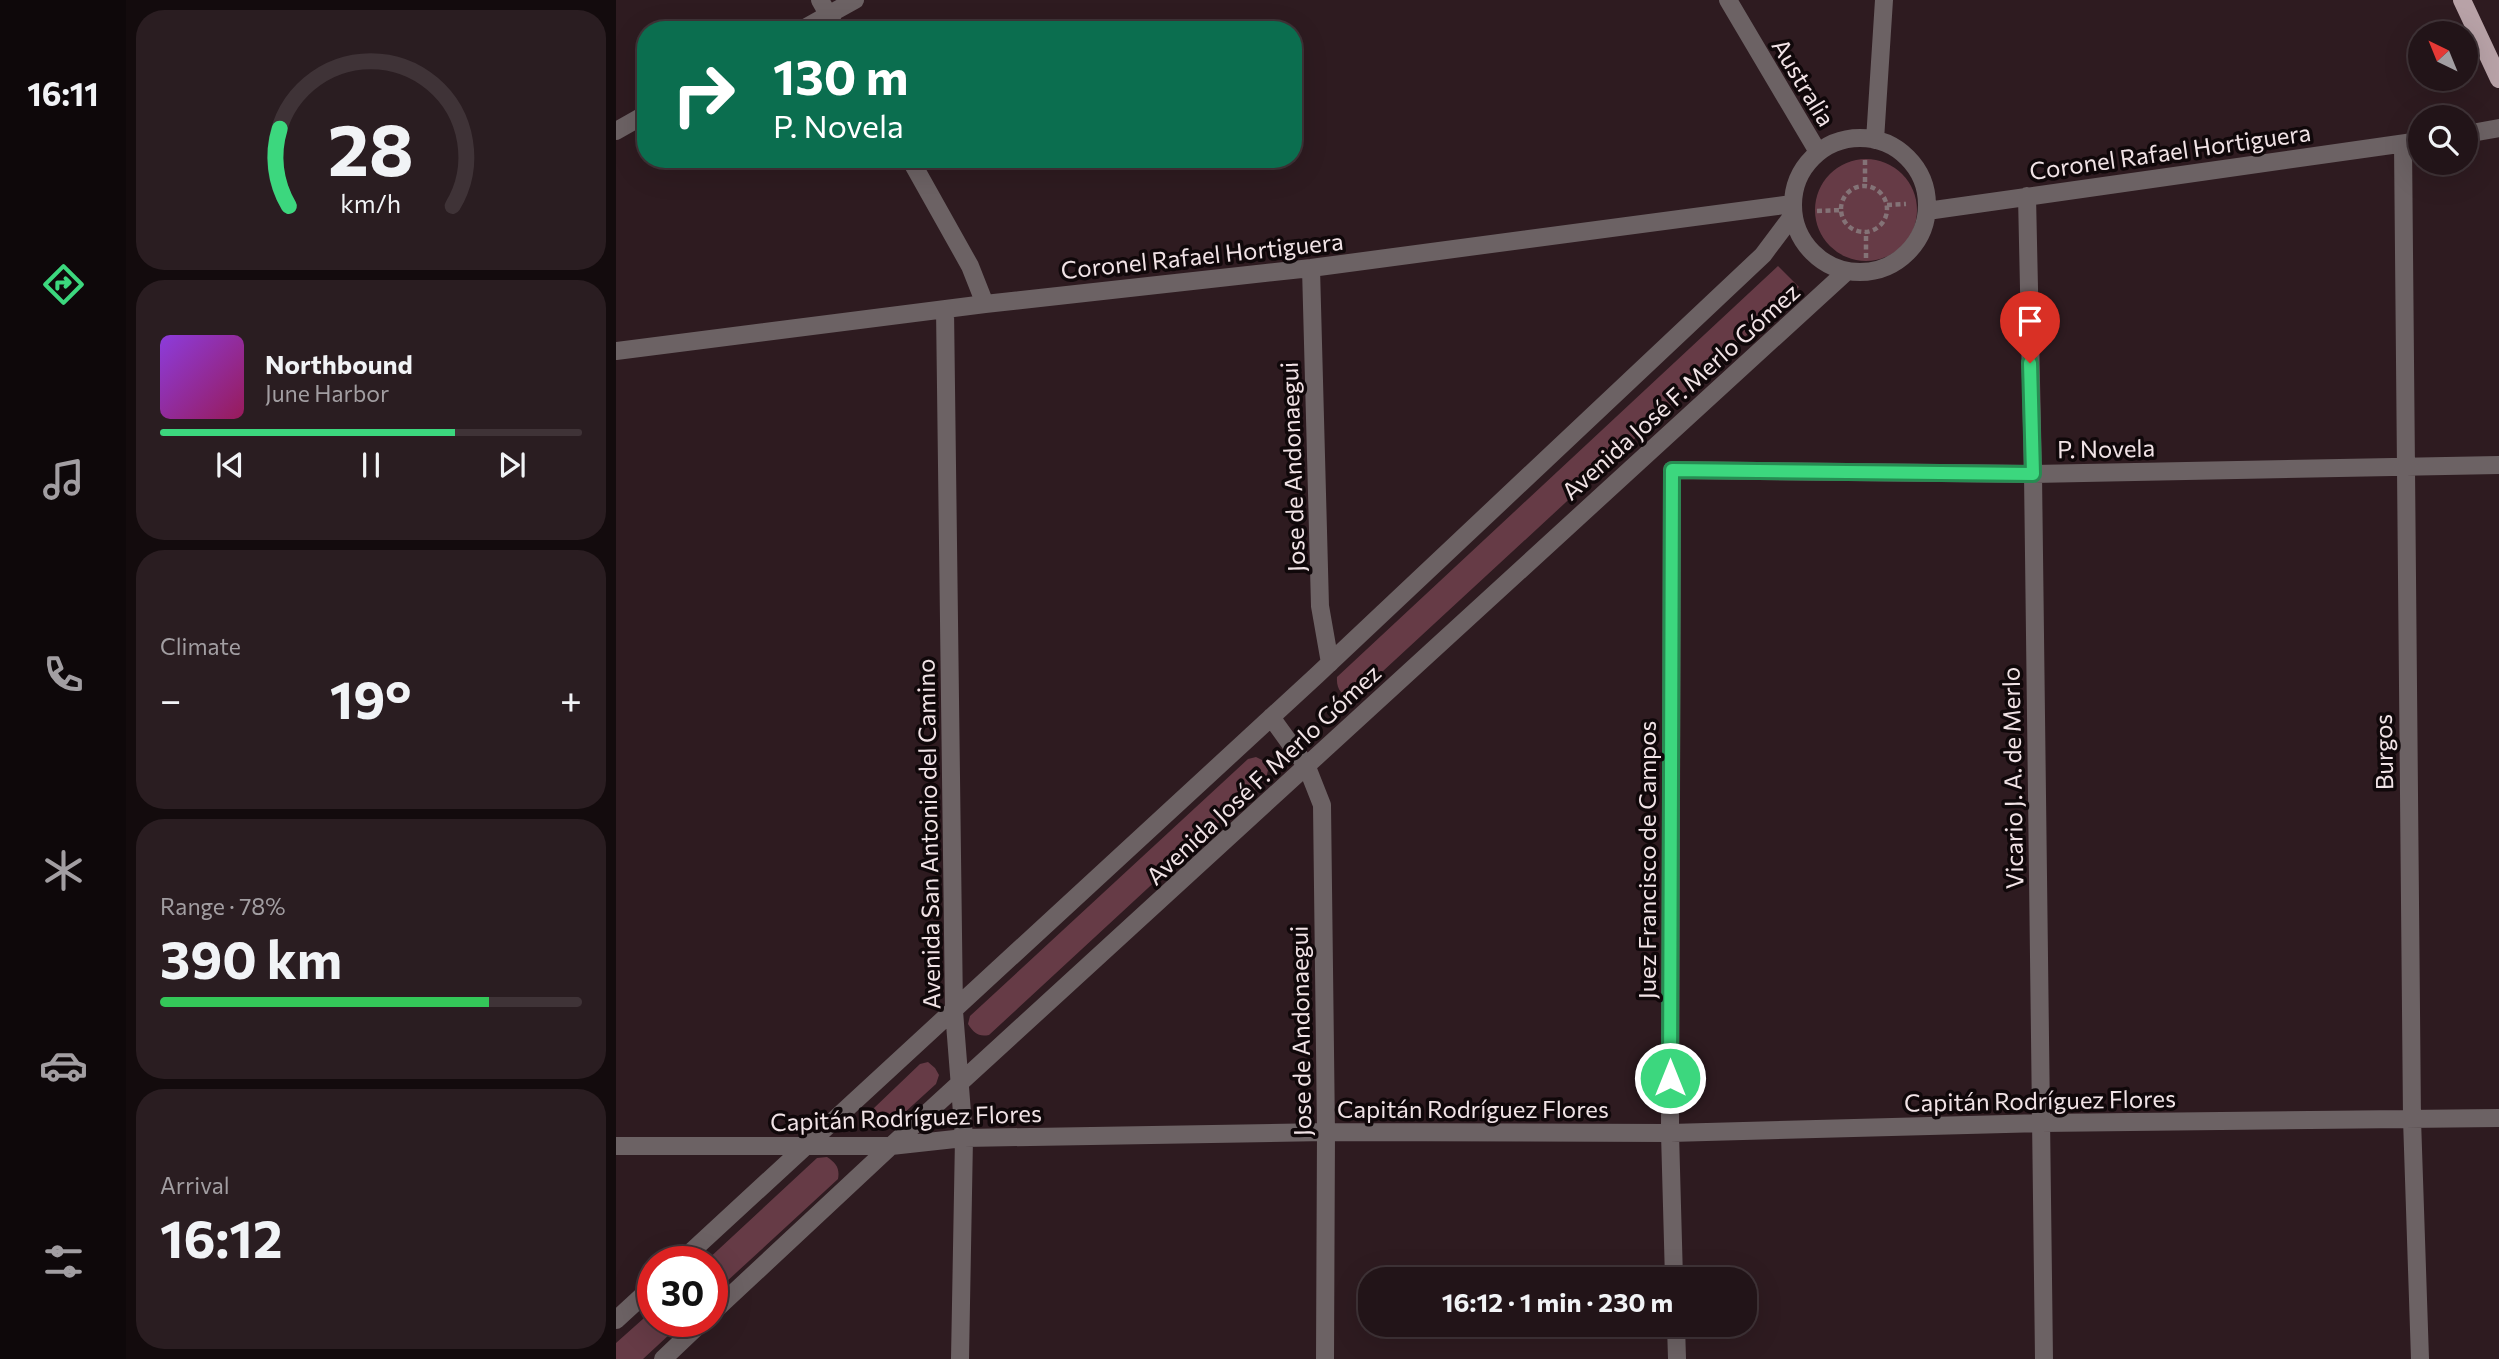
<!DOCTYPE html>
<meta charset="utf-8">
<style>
body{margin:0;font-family:Commissioner,sans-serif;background:#2a1d21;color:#f1f3f6;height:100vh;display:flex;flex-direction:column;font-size:26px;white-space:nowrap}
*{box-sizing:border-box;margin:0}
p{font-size:23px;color:#a29ea2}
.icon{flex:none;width:38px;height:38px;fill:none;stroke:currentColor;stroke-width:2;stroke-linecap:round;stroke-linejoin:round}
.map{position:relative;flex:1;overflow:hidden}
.details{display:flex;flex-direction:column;gap:10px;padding:10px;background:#130b0d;width:490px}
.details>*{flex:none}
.hud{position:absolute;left:21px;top:21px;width:665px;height:147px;border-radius:28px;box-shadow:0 7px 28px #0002,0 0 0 2px #3f3337;background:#0b6e4f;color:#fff;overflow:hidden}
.needle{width:46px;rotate:317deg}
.tools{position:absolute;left:1792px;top:21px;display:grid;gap:14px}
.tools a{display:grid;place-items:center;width:70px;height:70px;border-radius:50%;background:#221418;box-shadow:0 7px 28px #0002,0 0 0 2px #3f3337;font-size:35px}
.speed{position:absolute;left:21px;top:1246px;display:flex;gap:14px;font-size:35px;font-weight:700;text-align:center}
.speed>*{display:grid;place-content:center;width:91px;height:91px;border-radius:50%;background:#221418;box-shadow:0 7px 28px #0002,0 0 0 2px #3f3337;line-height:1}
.speed .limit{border:10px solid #d22;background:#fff;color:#111}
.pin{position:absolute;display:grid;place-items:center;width:60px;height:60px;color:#fff;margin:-72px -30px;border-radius:50% 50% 50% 0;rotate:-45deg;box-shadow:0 0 7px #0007}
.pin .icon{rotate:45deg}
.me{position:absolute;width:77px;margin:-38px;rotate:0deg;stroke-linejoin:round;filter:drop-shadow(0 0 5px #0008)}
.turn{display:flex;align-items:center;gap:24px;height:147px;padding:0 21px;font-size:32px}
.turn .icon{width:91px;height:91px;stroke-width:2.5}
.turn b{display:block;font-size:49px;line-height:60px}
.big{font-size:52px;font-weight:700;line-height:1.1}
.details .card{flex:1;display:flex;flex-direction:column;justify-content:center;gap:10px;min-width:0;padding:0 24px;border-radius:28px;background:#2a1d21}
.details .dial{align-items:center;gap:0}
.dial svg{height:182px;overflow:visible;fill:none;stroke:#3f3337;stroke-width:7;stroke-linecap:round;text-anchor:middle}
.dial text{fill:#f1f3f6;stroke:none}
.song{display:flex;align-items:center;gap:21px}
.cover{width:84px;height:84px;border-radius:10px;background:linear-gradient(135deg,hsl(270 70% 55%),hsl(330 70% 35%))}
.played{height:7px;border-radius:4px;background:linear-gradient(90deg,#3cd77e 70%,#3f3337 70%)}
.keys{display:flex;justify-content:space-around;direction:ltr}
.heat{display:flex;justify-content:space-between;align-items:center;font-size:38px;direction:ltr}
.charge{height:10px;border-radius:5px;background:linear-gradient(90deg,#34c759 78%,#3f3337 0)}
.trip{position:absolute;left:742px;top:1267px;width:399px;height:70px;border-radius:28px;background:#221418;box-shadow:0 7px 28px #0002,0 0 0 2px #3f3337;font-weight:700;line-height:70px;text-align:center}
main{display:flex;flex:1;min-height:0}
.dock{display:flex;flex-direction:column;width:126px;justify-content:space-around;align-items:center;background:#0e080a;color:#a29ea2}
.dock .icon{width:49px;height:49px}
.dock .selected{color:#3cd77e}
.dock b{font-size:32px;color:#f1f3f6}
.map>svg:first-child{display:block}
.green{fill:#663b46}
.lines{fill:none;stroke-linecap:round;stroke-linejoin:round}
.path{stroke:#847377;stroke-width:4.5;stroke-dasharray:5 3.5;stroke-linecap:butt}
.minor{stroke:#6c6264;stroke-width:18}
.major{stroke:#b8a2a7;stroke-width:18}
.route-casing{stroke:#278c52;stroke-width:18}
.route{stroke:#3cd77e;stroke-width:12}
.labels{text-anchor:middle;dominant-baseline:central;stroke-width:7;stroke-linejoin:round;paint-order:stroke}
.street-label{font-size:24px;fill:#f1e3e6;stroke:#10080a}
</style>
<main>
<nav class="dock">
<b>16:11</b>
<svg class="icon selected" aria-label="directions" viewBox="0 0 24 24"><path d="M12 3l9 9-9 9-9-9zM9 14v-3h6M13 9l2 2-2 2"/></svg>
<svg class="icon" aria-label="music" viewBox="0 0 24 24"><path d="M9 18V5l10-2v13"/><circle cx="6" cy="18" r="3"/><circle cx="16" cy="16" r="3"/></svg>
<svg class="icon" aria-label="phone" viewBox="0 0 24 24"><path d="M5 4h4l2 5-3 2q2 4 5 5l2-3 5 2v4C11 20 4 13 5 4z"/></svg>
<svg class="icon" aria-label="climate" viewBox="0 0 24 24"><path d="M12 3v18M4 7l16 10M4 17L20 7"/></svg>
<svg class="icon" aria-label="car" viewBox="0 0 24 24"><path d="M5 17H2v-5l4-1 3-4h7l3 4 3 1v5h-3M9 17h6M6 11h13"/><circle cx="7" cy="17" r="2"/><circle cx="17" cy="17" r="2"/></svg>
<svg class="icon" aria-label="filters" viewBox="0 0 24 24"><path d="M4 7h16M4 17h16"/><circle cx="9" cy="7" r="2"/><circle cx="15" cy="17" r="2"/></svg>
</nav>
<section class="details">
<div class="card dial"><svg viewBox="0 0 100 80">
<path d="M14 69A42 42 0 1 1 86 69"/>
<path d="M14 69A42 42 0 0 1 10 35" stroke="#3cd77e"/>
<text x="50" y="56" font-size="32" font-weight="700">28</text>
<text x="50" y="72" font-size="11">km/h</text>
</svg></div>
<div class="card">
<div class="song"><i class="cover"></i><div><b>Northbound</b><p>June Harbor</p></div></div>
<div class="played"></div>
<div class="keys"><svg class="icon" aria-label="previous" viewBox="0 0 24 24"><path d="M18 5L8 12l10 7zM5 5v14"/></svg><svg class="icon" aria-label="pause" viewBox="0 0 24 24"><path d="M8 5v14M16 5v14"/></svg><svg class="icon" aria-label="next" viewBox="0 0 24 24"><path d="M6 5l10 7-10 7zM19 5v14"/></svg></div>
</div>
<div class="card"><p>Climate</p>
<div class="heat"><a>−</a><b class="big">19°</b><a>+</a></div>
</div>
<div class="card"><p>Range · 78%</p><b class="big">390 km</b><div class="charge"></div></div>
<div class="card"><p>Arrival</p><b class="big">16:12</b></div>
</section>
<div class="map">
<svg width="1883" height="1359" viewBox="0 0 1883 1359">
<rect width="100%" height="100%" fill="#2e1b20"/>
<path class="green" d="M1199 210a51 51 0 1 1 102 0a51 51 0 1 1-102 0Z
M1162 266 1183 287 740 696C727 698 720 690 721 677Z
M640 757 648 761 652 770 650 779 373 1035C362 1037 358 1033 352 1024L354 1016 632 759Z
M312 1062 319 1068 323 1075 320 1084 276 1124C266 1126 262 1123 256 1115L258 1108 304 1064Z
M211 1157C220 1163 224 1168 222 1179L96 1295V1262H89L201 1158Z
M37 1310V1321H68L27 1359H0V1343Z"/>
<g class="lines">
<path class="path" d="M1249 160V185
M1225 209a23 23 0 1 1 46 0a23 23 0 1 1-46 0Z
M1271 205 1290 204
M1201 211 1224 210
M1250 258V232"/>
<path class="minor" d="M204 0 221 30
M1112 0 1202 152
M185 30 239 0
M0 131 30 114
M1850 134 1883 128
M1177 205a67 67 0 1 1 134 0a67 67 0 1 1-134 0Z
M1259 140 1268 0
M1787 144 1796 1119 1804 1359
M294 159 354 266 369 304
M1411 196 1417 474 1428 1359
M1311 211 1804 141
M695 268 704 606 714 663
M329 309 338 1011 348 1138 344 1359
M0 351 369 304 695 268 1176 204
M1056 470 1417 474 1883 465
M1056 470 1054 1133 1058 1279
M655 717 691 767 706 805 710 1132 709 1359
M0 1146H275L348 1138 710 1132 1054 1133 1425 1123 1883 1118
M64 1262 700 676 1147 255 1177 215
M96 1313 275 1146 1230 272
M0 1320 37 1286
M1060 1325 1061 1359
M47 1359 87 1321"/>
<path class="major" d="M1846 0 1883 79"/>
</g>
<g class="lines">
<defs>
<path id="route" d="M1054 1078 1056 470 1417 474 1414 363"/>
</defs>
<use href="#route" class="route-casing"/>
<use href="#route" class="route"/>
</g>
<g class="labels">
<g class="street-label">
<text transform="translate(1188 82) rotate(59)">Australia</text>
<text transform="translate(1554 151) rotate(-8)">Coronel Rafael Hortiguera</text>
<text transform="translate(586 255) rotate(-6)">Coronel Rafael Hortiguera</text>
<text transform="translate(1064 391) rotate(-42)">Avenida José F. Merlo Gómez</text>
<text transform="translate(1490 448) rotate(-1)">P. Novela</text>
<text transform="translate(676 467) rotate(-92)">Jose de Andonaegui</text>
<text transform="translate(1767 752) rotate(-91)">Burgos</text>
<text transform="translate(647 774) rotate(-43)">Avenida José F. Merlo Gómez</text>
<text transform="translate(1396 778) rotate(-91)">Vicario J. A. de Merlo</text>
<text transform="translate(312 834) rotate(-91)">Avenida San Antonio del Camino</text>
<text transform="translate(1030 860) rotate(-90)">Juez Francisco de Campos</text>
<text transform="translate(684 1031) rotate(-91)">Jose de Andonaegui</text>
<text transform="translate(1424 1100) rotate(-1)">Capitán Rodríguez Flores</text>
<text x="857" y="1108">Capitán Rodríguez Flores</text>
<text transform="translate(290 1117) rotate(-2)">Capitán Rodríguez Flores</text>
</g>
</g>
</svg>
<div class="tools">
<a><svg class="needle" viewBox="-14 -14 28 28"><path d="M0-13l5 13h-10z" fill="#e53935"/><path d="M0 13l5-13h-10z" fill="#a29ea2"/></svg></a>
<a><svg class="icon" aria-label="search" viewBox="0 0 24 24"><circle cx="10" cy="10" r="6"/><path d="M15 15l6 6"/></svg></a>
</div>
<div class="speed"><div class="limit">30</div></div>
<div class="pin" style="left:1414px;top:363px;background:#d93025"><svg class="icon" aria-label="arrive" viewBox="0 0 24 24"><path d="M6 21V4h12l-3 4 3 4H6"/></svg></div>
<svg class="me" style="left:1054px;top:1078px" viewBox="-20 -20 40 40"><circle r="17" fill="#3cd77e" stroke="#fff" stroke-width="3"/><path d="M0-11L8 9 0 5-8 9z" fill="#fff"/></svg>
<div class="trip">16:12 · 1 min · 230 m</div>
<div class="hud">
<div class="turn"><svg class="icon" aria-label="right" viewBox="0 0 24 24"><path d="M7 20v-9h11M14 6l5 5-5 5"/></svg><div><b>130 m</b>P. Novela</div></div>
</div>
</div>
</main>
